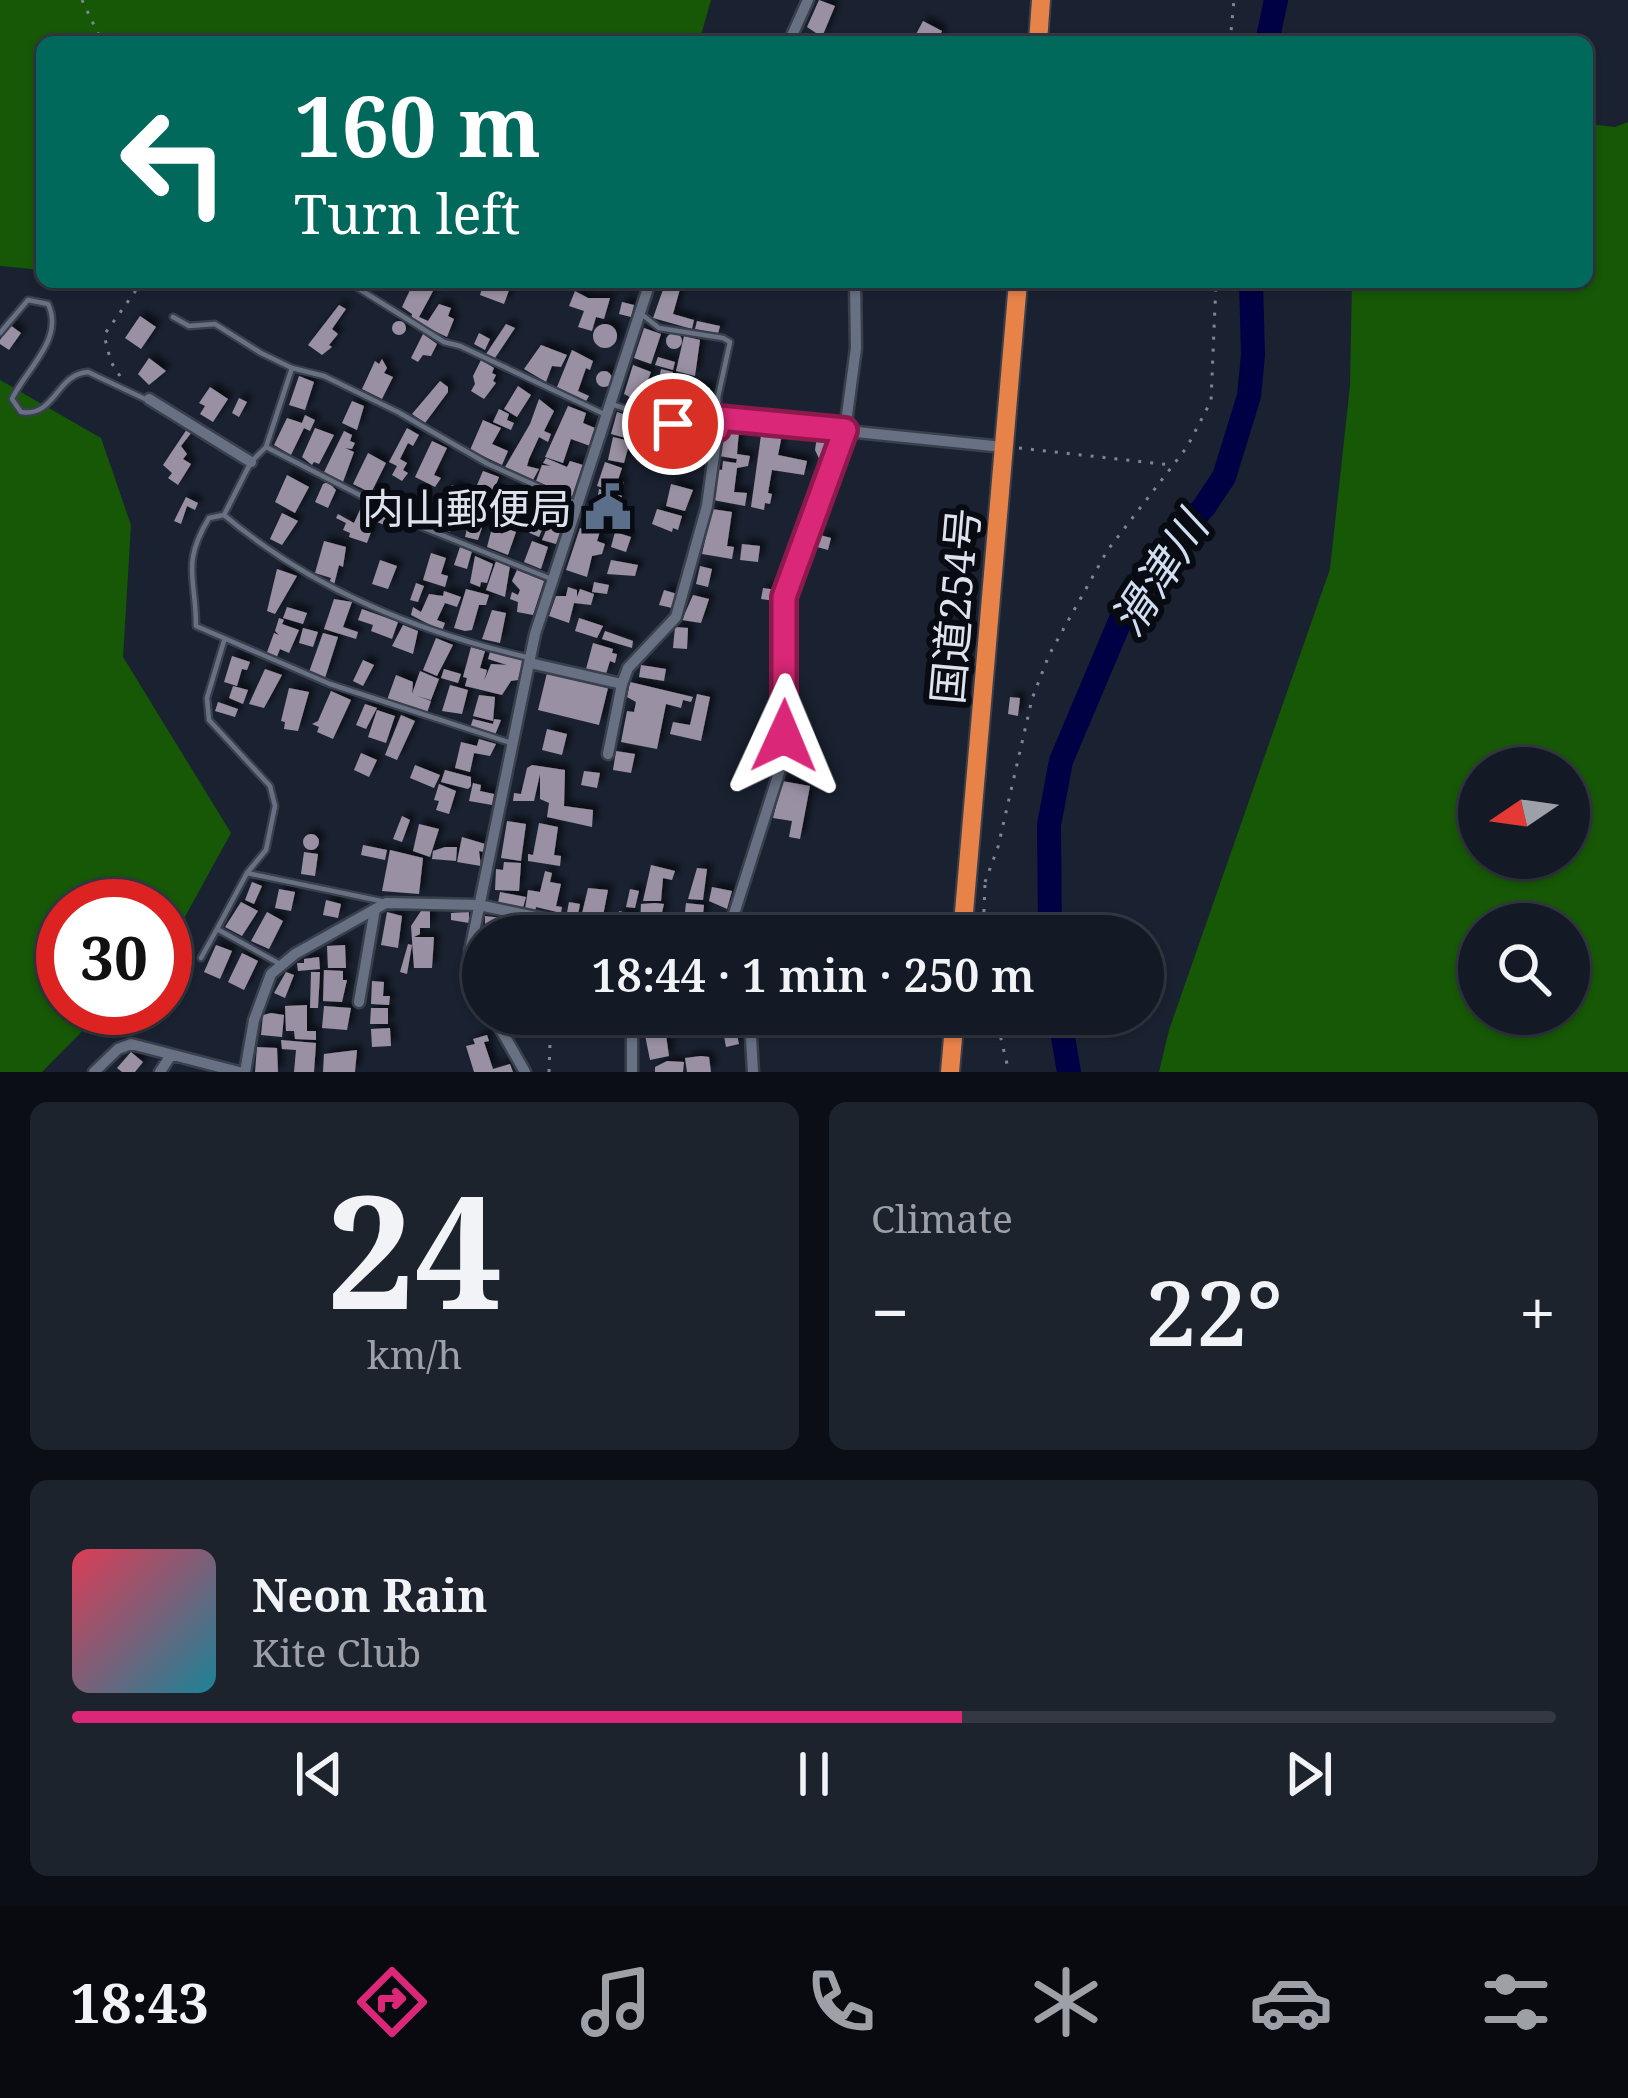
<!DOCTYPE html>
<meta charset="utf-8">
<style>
body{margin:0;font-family:"Noto Serif","Noto Sans JP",serif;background:#1d232d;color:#f1f3f6;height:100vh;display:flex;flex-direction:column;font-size:45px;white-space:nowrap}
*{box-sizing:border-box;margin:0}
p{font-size:39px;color:#9da1a7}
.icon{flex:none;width:66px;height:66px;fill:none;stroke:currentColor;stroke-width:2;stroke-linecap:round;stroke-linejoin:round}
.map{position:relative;height:1072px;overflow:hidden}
.panel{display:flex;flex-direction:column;gap:30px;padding:30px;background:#0b0e14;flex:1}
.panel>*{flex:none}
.banner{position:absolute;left:36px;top:36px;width:1557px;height:252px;border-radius:18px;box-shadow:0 3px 9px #0004,0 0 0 3px #333842;background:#00695c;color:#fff;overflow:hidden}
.needle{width:78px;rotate:257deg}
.tools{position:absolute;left:1458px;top:747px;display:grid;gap:24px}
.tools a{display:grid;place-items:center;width:132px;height:132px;border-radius:50%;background:#141a25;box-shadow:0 3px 9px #0004,0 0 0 3px #333842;font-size:60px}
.speed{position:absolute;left:36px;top:879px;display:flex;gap:24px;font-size:60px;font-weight:700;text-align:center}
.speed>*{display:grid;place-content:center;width:156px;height:156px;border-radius:50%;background:#141a25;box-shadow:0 3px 9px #0004,0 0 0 3px #333842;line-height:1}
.speed .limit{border:18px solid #d22;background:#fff;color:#111}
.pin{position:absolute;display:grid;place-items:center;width:102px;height:102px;color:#fff;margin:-51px;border:6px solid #fff;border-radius:50%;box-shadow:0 3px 12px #0007}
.me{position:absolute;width:132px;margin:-66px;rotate:1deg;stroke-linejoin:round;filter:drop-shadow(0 0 9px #0008)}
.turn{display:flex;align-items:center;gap:42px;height:252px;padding:0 60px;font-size:54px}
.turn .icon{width:156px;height:156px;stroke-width:2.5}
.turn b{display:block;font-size:84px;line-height:102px}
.big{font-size:90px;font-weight:600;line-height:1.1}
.panel .tile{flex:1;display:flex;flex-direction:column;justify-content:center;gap:18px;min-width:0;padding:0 42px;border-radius:18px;background:#1d232d}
.panel .dial{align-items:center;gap:0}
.dial b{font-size:156px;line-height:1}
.song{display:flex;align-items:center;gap:36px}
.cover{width:144px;height:144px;border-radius:18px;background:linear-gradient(135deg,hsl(350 70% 55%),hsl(190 70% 35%))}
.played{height:12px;border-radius:6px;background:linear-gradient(90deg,#db2777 60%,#333842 60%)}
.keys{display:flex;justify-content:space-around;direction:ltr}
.heat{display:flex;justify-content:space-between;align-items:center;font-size:66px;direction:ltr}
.panel .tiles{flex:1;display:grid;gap:30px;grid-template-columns:1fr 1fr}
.tile:last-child{grid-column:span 2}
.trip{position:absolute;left:462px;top:915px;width:702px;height:120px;border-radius:60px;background:#141a25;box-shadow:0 3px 9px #0004,0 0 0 3px #333842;font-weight:600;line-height:120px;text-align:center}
.dock{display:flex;height:192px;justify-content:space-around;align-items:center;background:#080a0f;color:#9da1a7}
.dock .icon{width:84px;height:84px}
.dock .on{color:#db2777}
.dock b{font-size:54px;color:#f1f3f6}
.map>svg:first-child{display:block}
.forest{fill:#165805;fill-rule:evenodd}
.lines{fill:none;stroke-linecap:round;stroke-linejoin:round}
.river{stroke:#004;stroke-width:24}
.building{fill:#9a90a3;filter:url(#shadow)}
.lane-casing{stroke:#393f4b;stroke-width:9}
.street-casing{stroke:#393f4b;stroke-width:15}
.highway-casing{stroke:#393f4b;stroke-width:22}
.path{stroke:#7f8693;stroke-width:3;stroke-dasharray:3 9;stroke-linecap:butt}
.lane{stroke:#677183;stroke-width:4.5}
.street{stroke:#677183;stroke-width:10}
.highway{stroke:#e78249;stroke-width:18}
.route-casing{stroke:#8e194d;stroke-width:30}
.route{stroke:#db2777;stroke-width:21}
.labels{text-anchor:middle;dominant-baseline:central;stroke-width:12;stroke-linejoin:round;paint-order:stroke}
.poi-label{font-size:42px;fill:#dde2ed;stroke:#080b12;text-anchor:end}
.street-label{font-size:42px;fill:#dde2ed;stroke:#080b12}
.water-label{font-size:45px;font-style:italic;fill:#d1def2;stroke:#080b12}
</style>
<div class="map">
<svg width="1628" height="1072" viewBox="0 0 1628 1072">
<defs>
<filter id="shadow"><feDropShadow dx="5.5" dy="-5.5" stdDeviation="3" flood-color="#0009"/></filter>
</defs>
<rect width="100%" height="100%" fill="#1a2231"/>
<path class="forest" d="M0 0H711L699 42H42V270L0 266Z
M1628 122V1072H1159L1169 1030 1330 569 1350 386 1352 282H1587V124L1615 127ZM1479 768H1569V858H1479ZM1479 924H1569V1014H1479Z
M0 380 101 438 131 525 123 657 231 833 165 953V906H63V1008H105L42 1072H0Z"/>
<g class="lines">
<path class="river" d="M1267 42 1276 0
M1050 936 1049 825 1061 761 1129 600 1147 570 1204 507 1224 477 1249 396 1253 355 1251 282
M1059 1014 1069 1072"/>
</g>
<path class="building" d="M819 0 835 6 822 37 807 27Z
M923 21 942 31 937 42H912Z
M405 282H438L419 317 428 321 439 304 451 308 448 316 454 319 447 337 411 320 412 314 402 307 410 290 403 287Z
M484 282H512L504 304 480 295Z
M665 284 680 289 673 314 694 320 692 329 653 318Z
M575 291 588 298H610L604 319 596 317 592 331 578 327 584 311 569 306Z
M622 302 634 305 631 317 619 314Z
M339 305 346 309 332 329 338 334 329 345 332 347 322 355 308 345Z
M140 316 156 327 141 349 125 338Z
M697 321 720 326 718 334 695 329Z
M392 328a7 7 0 1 1 14 0a7 7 0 1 1-14 0Z
M506 324 515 328 495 358 486 354Z
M593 336a12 12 0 1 1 24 0a12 12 0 1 1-24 0Z
M10 325 21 333 9 350 0 344V340Z
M644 328 661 334 651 364 634 358Z
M666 341a8 8 0 1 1 16 0a8 8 0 1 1-16 0Z
M479 333 490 339 485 350 474 344Z
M423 334 437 344 431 356 423 355 418 362 411 358Z
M684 336 700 340 695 376 676 371Z
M541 345 567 355 561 367 552 366 546 382 524 369Z
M572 350 593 361 590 370 586 368 578 391 589 396 585 403 557 387Z
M658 357 675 362 673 370 655 365Z
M149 358 166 371 149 385 138 374Z
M382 359 387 368 384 373 393 377 382 399 362 389 375 361 379 364Z
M481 360 494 368 492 373 496 375 493 381 496 383 484 399 471 391 475 384 473 376Z
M633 365 651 372 639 402 624 394Z
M661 369 673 372 671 382 679 384 673 411 655 407 658 382 666 381 659 380Z
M596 379a8 8 0 1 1 16 0a8 8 0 1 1-16 0Z
M299 376 314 382 305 410 289 405Z
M440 381 448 387V392L425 423 412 414Z
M518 386 531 395 517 417 504 409Z
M692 386 710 388 707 404 689 401Z
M210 387 228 399 213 422 200 414 205 406 199 403Z
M239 398 247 402 239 417 232 413Z
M539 399 554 411 544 431 551 434 548 442 539 437 529 459 527 466 539 469 533 480 505 467 530 424Z
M352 401 364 406 357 430 342 423Z
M568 406 586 413 583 423 595 428 590 446 571 439 563 463 545 457Z
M499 409 509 414 507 420 514 423 511 430 493 422Z
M678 409 708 415 706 425 676 419Z
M617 412 638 419 633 440 611 434Z
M305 415 315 420 310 431 304 428 291 455 274 445 287 418 302 423Z
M483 420 501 428 492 444 508 451 502 465 470 450Z
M315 428 334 435 319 464 314 462 312 465 302 457Z
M407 428 419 435 413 446 408 443 400 459 407 463 403 470 408 473 402 481 392 475 397 466 389 462Z
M647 428 680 434 681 428 692 430 690 438 684 437 682 450 647 443Z
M762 428 783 430 778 455 807 461 804 475 772 470 768 493 772 494 770 504 765 503 764 510 751 507Z
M187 429 192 432 181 446 187 454 183 459 191 464 178 485 168 478 172 473 163 465Z
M722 429 739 431 737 454 750 456 748 466 737 468 734 492 747 493 745 506 713 500 717 469 722 470 723 461 736 463 737 459 719 456Z
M344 431 352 435 350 441 355 443 352 449 345 448 354 452 343 482 324 472Z
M817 436 829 438 828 466 822 465 815 450Z
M613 437 630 441 624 463 608 460Z
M432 441 447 448 434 475 441 478 435 487 415 477Z
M368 453 386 463 371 493 353 484Z
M546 458 567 467 570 461 583 465 572 497 536 481 542 465 551 466 543 463Z
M605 462 622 468 618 480 624 482 620 493 597 486Z
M483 471 499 477 488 506 471 499Z
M287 475 309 487 295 513 275 502Z
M328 482 336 490 328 508 315 502 323 484Z
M671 484 693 490 685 511 666 506Z
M452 485 464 490V502L470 504 467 514 457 511 450 532 436 527 445 490 449 491Z
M511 489 528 494 526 500 531 502 519 523 500 515Z
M599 489 622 496 614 521 595 515Z
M186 497 198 503 195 510 187 506 181 524 174 521Z
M363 503 397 520 393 529 375 521 367 543 349 537 350 533 343 530 346 523 336 518 338 514 354 523Z
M473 505 488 509 478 540 465 537Z
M657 509 682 516 678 530 673 528 672 532 652 524Z
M712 509 732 512 727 546 734 547 732 559 702 554Z
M282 513 298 521 282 545 270 539Z
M531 519 544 525 539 537 525 531Z
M493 524 516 532 508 555 487 547Z
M587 524 601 528 597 541 605 544 602 554 592 556 587 577 566 570 580 528 585 530Z
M547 528 560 532 556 544 542 540Z
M615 532 631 537 626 552 611 547Z
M820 535 831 538 828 550 817 547Z
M324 541 346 547 343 567 339 565 334 585 329 583 331 578 315 573Z
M532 541 548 547 541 569 524 562Z
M742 544 760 546 758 562 740 560Z
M460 547 472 551 467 569 454 565Z
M431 553 446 558 441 574 448 576 445 587 423 580Z
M475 556 493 564 487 583 481 582 480 587 470 583Z
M380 560 397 566 388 589 372 584Z
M611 560 638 565 635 576 607 574Z
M496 561 510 566 505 597 486 590Z
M700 566 712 569 708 587 696 584Z
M277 569 297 576 275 614 267 611Z
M517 570 544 581 533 615 517 612 518 602 510 599 512 592 518 595 520 590 512 581Z
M594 582 609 585 607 594 592 592Z
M416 583 424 586 418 602 410 600Z
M568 587 577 590V597L580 589 594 594 591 605 574 603 569 623 549 616 556 596H566Z
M763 588 777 590 775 601 761 599Z
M466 589 489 595 486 605H479L472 630 465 631 454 628Z
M664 590 677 594 672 608 659 605Z
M444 591 461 597 457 607 445 603 437 620 445 623 442 631 411 615 413 607 421 612 429 594 443 596Z
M693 595 709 599 701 623 682 620Z
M334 599 352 602 343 627 358 632 356 639 324 629Z
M287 607 307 613 303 624 283 618Z
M362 609 398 622 392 639 371 631 373 625 358 620Z
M492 610 506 613 500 643 482 639Z
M279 618 284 620 282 624 299 630 289 653 280 649 276 659 266 655 274 633 279 635 275 631Z
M579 618 603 626 597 638 575 631Z
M403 625 418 631 413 654 392 646Z
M675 627 688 628 687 649 673 648Z
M303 628 318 632 313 647 299 643Z
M605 631 633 641 632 648 602 639Z
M323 633 338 637 325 678 309 672Z
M436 638 453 645 437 676 423 670Z
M593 643 613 649 612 653 617 654 615 663 610 661 606 674 586 669Z
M471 647 485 651 480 668 487 670 484 681 491 664 507 665 488 659 490 652 523 660 518 680 511 681 502 695 465 686 467 678 463 677Z
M232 656 250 662 247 670 242 669 237 686 224 682Z
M363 660 374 665 363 686 353 681Z
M641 665 666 669 664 681 639 677Z
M265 669 282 675 264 708 249 704Z
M444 669 461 674 458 683 441 678Z
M420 671 439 679 431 700 417 696 431 701 427 713 387 700 396 675 413 682 412 694Z
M547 673 608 688 599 725 538 710Z
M630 682 693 697 691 702 683 700 681 708 666 704 657 749 621 742 627 711 634 712 636 702 627 697Z
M450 685 468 690 462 714 442 711Z
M233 686 248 690 243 704 229 698Z
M289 688 309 692 298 731 284 729 285 722 281 721Z
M331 691 351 700 333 739 317 732 319 727 312 724 318 721Z
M697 694 710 697 701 741 670 734 673 722 690 725Z
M479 695 495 697 493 721 473 716Z
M1010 697 1020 698 1018 716 1008 714Z
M218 702 238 709 235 717 215 711Z
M365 704 377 708 366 729 356 725Z
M377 710 395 716 386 743 368 737Z
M401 715 415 721 397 760 385 755Z
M473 719 493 724 494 719 501 720 495 735 470 728Z
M547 729 567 734 562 755 542 750Z
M479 739 496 744 490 756 474 753 470 772 455 768 461 742 477 746Z
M616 751 635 754 631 773 613 770Z
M361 753 377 760 369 777 354 770Z
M415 765 440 775 434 788 410 778Z
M532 765 565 770 564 806 593 810 592 827 547 817 549 803 540 799V774L534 801H513L514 793 521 794 527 768Z
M445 770 471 777V786L468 789 441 782Z
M584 771 600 773 597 788 581 785Z
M782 781 810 786 800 839 789 837 792 821 773 818Z
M473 783 481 785 480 791 494 794 492 805 469 801Z
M439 784 456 791 449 814 436 810 439 801 434 800Z
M402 816 410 820 402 842 393 839Z
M507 821 526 824 521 861 501 858Z
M539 823 558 827 554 855 561 856 560 866 528 861V854L533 855Z
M419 824 439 829 430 857 413 851Z
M303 842a8 8 0 1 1 16 0a8 8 0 1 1-16 0Z
M462 837 485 844 484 852 479 851 481 866 457 862Z
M363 845 387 850 385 860 361 855Z
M445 847H457L456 861 432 859 433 851Z
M390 850 423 858 419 894 382 891Z
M304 852 318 854 315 876 301 874Z
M504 862 521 863 519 891 495 890 496 869 503 870Z
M651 865 675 871 672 880 663 878 661 901H643Z
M697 868 707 869 703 900 688 899Z
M545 871 552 873 550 882 561 884 556 906 562 907 561 913 536 907 535 912 525 909 528 890 540 892Z
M252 882 262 886 254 904 245 900Z
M712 887 732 891 727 909 709 901Z
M588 888 608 890 601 926 580 922Z
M279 889 295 892 291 911 275 908Z
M630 889 639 891 635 908 626 907Z
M500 892 526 897 523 908 498 903Z
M326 900 341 904 338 918 323 915Z
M241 902 258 911 242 936 225 927Z
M569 902 580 904 577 921 566 918Z
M655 903 664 904 659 925 665 926 664 931 640 928 641 904Z
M686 903 704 905 701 932 683 930Z
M421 911H430V928H420V934L414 937H434L432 968H414L411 926Z
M619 911 634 915 632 925 627 924 626 930 617 928Z
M267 912 283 921 269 949 251 941Z
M387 912 402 916 398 948 381 945Z
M469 912V923L451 920V913Z
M485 916 503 918 501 936H485Z
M408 944 412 945 407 974 400 972Z
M216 945 232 951 220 979 204 972Z
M345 945 346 968H328L327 946Z
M242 953 258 961 244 990 228 982Z
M319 957 320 969 298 971 297 963H304V959Z
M324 970 343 971V980H347L342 1002 323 1001Z
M286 972 294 975 285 998 274 993Z
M311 972H320L318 1008H310Z
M372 981 384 982 383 996H390L389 1005 371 1004Z
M307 1005V1031H316V1040L295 1039 294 1031H286L285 1006Z
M324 1006 351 1008 347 1030 322 1028Z
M371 1008H388V1024H370Z
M271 1013 284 1015 282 1037 261 1035 263 1015Z
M641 1014H683L684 1018 643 1025Z
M720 1014 733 1016 739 1044 726 1047Z
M390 1028 391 1046 372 1047 371 1029Z
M665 1028 669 1056 650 1060 644 1030Z
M487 1035 489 1041 484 1042 493 1069 510 1064 513 1072H474L466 1046 475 1044 473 1039Z
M281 1040 316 1043 314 1072H294L296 1050 282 1049Z
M257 1047 277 1048 278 1072H255Z
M357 1050 355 1072H323L324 1054Z
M131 1052 143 1062 135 1072H122L117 1068Z
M701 1056 709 1057 711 1072H687L685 1058Z
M667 1061 684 1062 683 1072H655V1067Z"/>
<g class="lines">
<defs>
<path id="lane" d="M348 282 444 342 460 346 602 413
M640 313 659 328 723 338 730 342 718 397 719 418
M173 317 189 326 215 324 261 353 292 368 324 376 398 412 488 464 575 503
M0 333 28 300 48 304C65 339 25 370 12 399L21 412C56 417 56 374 88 372L145 399
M292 368 266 447 251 462 224 515C313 590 418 632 530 658
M611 404 673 424 716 429
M266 447 424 528 549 578
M224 515 209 518C181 564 196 578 196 626L330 684 511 743
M224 641 207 698 209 720 270 786 275 806 266 850 247 873 381 901
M247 873 217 929 280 964
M201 958 217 929"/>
<path id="street" d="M789 42 808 0
M149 399 251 462
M530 663 622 684 628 668 676 617 707 506 719 418 1003 447
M608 754 622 684
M727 936 782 763 786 708 784 597 845 430 856 348 855 282
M769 936H781
M483 997 475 982 470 951 535 634 650 282
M359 1002 375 909
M492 1014 525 1072
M632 1014V1072
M743 1014 751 1037 753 1072
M94 1072 118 1049 131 1044 239 1072
M160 1072 171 1055
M245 1072 254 1020 271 974 295 954 386 903 479 905 625 936"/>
<path id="highway" d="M1038 42 1041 0
M962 936 1018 282
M950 1072 955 1014"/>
</defs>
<use href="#lane" class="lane-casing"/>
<use href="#street" class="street-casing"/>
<use href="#highway" class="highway-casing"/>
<path class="path" d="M82 0 102 42
M1230 42 1234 0
M120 376 111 362 104 335 142 282
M1019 448 1171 465
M985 882 998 847 1032 699 1049 655 1107 551 1187 447 1211 401 1216 282
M983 936 985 884
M995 1014 1009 1072
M549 1072 551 1014"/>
<use href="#lane" class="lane"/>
<use href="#street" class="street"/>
<use href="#highway" class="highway"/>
</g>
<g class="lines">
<defs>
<path id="route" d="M673 424 717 429 719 418 845 430 784 597V736"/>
</defs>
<use href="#route" class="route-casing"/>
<use href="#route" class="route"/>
</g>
<defs>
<symbol id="civic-bare" viewBox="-9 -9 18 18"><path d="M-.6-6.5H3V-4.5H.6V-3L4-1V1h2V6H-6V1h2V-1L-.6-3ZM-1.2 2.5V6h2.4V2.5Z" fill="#5c6f8a" stroke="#080b12" stroke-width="2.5" paint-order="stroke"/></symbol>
</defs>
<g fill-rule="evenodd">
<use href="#civic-bare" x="575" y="474" width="66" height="66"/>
</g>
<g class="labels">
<g class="poi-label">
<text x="572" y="507">内山郵便局</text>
</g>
<g class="street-label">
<text transform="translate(954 606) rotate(-85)">国道254号</text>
</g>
<g class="water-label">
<text transform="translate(1158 573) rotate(-57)">滑津川</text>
</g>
</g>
</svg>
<div class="tools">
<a><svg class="needle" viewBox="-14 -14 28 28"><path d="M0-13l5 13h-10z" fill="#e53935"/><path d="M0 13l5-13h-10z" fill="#9da1a7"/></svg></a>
<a><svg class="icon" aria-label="search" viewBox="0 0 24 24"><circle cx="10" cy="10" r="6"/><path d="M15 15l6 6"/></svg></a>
</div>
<div class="speed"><div class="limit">30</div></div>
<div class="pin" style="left:673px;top:424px;background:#d93025"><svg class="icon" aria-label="arrive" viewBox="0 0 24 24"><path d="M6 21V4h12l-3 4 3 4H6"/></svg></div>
<svg class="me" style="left:784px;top:736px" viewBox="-20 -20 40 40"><path d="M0-17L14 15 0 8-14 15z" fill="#db2777" stroke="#fff" stroke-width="4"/></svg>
<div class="trip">18:44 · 1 min · 250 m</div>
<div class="banner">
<div class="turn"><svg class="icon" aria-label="left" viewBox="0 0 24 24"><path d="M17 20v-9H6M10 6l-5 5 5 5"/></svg><div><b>160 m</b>Turn left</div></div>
</div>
</div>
<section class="panel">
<div class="tiles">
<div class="tile dial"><b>24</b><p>km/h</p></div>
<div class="tile"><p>Climate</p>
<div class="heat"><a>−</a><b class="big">22°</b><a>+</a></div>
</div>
<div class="tile">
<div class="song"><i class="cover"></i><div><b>Neon Rain</b><p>Kite Club</p></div></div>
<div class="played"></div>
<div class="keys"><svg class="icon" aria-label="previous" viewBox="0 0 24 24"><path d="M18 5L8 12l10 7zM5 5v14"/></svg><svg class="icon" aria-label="pause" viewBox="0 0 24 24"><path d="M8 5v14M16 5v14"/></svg><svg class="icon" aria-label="next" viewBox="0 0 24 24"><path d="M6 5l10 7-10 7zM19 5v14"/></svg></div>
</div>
</div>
</section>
<nav class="dock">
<b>18:43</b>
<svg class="icon on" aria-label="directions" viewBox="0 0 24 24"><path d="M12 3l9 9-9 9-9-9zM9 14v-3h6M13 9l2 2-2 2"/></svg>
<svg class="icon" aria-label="music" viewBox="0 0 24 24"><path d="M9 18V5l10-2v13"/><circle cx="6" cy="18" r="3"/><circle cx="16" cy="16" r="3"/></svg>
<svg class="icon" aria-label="phone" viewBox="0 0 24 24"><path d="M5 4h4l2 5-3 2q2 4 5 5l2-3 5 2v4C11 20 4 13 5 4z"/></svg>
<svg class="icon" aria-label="climate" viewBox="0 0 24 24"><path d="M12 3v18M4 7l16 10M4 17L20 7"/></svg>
<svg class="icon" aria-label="car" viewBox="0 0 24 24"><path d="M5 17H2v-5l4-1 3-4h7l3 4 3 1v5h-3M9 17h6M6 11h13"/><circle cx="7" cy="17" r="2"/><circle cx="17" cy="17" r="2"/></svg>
<svg class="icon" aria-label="filters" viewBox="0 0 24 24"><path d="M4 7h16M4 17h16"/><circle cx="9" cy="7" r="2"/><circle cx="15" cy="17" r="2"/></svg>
</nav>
